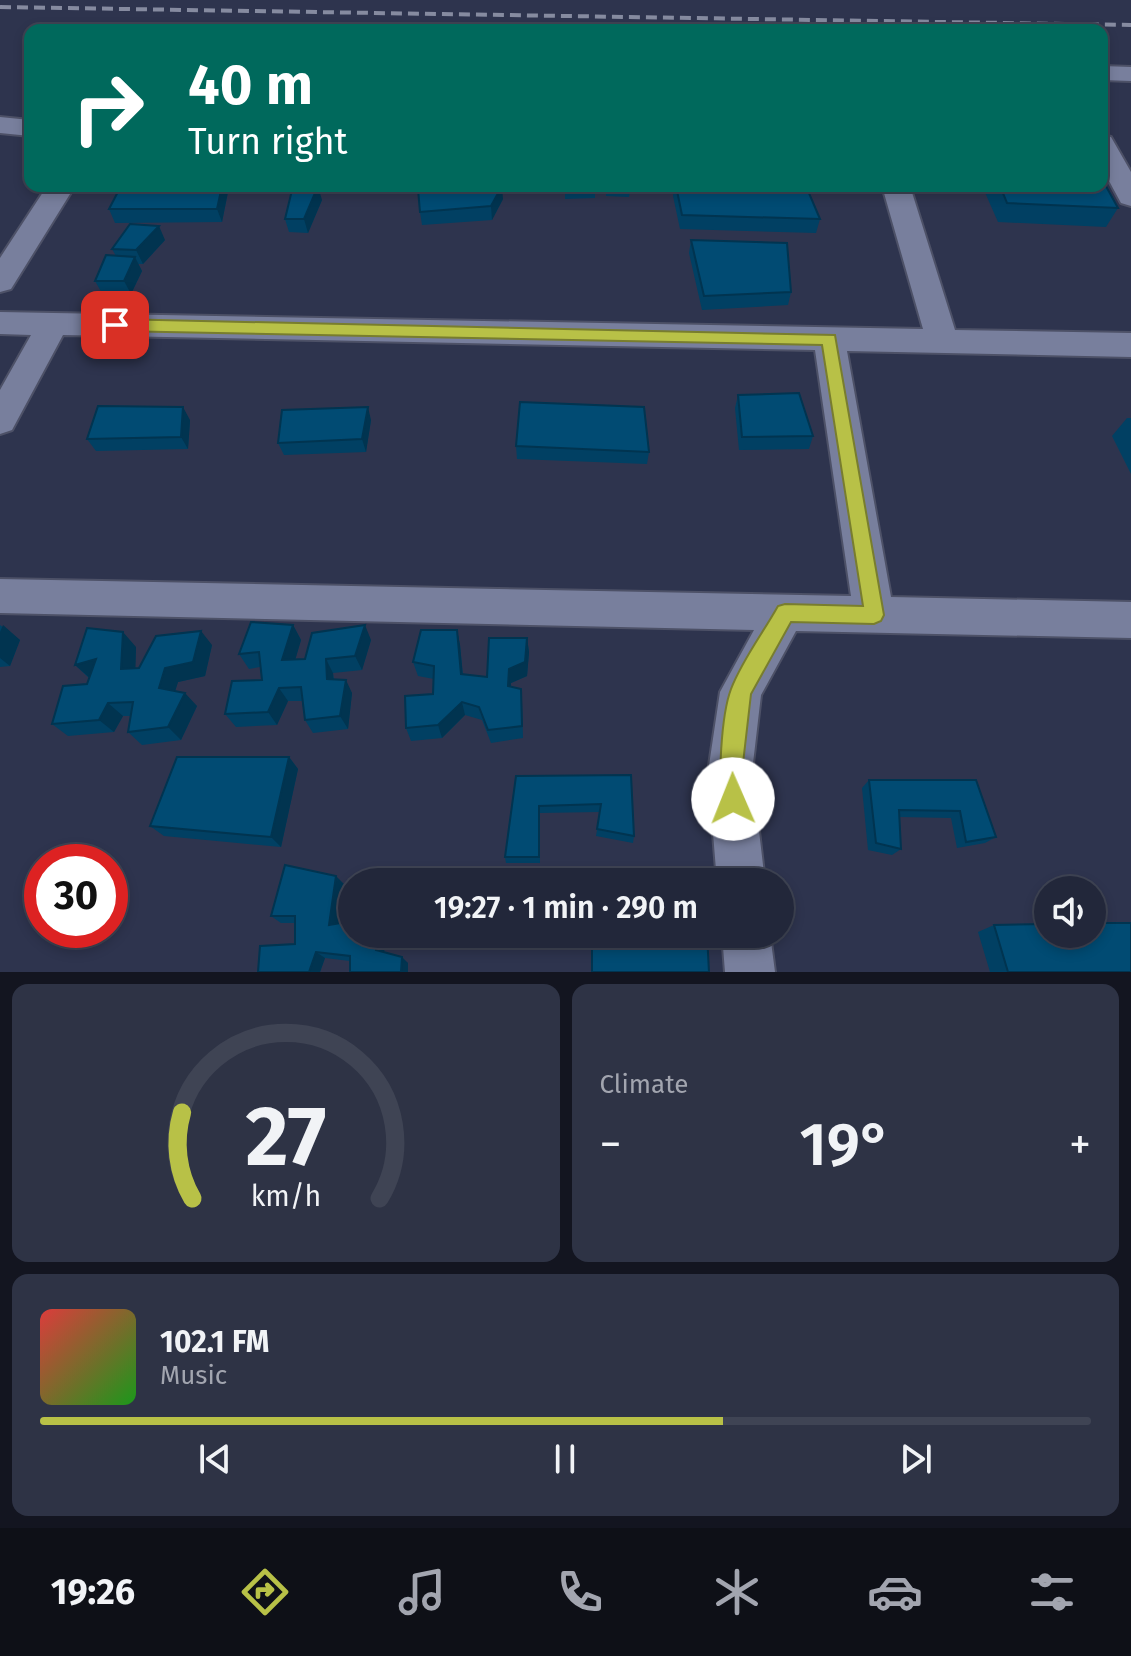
<!DOCTYPE html>
<meta charset="utf-8">
<style>
body{margin:0;font-family:"Fira Sans",sans-serif;background:#2e3345;color:#f1f3f6;height:100vh;display:flex;flex-direction:column;font-size:30px;white-space:nowrap}
*{box-sizing:border-box;margin:0}
p{font-size:26px;color:#a2a5af}
.icon{flex:none;width:44px;height:44px;fill:none;stroke:currentColor;stroke-width:2;stroke-linecap:round;stroke-linejoin:round}
.map{position:relative;height:972px;overflow:hidden}
.drawer{display:flex;flex-direction:column;gap:12px;padding:12px;background:#131520;flex:1}
.drawer>*{flex:none}
.hud{position:absolute;left:24px;top:24px;width:1084px;height:168px;border-radius:16px;box-shadow:0 4px 12px #0003,0 0 0 2px #3f4454;background:#00695c;color:#fff;overflow:hidden}
.controls{position:absolute;left:1034px;top:876px;display:grid;gap:16px}
.controls a{display:grid;place-items:center;width:72px;height:72px;border-radius:50%;background:#22273a;box-shadow:0 4px 12px #0003,0 0 0 2px #3f4454;font-size:40px}
.speed{position:absolute;left:24px;top:844px;display:flex;gap:16px;font-size:40px;font-weight:700;text-align:center}
.speed>*{display:grid;place-content:center;width:104px;height:104px;border-radius:50%;background:#22273a;box-shadow:0 4px 12px #0003,0 0 0 2px #3f4454;line-height:1}
.speed .limit{border:12px solid #d22;background:#fff;color:#111}
.pin{position:absolute;display:grid;place-items:center;width:68px;height:68px;color:#fff;margin:-34px;border-radius:16px;box-shadow:0 4px 12px #0006}
.me{position:absolute;width:88px;margin:-44px;rotate:359deg;stroke-linejoin:round;filter:drop-shadow(0 0 6px #0008)}
.turn{display:flex;align-items:center;gap:28px;height:168px;padding:0 32px;font-size:36px}
.turn .icon{width:104px;height:104px;stroke-width:2.5}
.turn b{display:block;font-size:56px;line-height:68px}
.big{font-size:60px;font-weight:600;line-height:1.1}
.drawer .card{flex:1;display:flex;flex-direction:column;justify-content:center;gap:12px;min-width:0;padding:0 28px;border-radius:16px;background:#2e3345}
.drawer .dial{align-items:center;gap:0}
.dial svg{height:208px;overflow:visible;fill:none;stroke:#3f4454;stroke-width:7;stroke-linecap:round;text-anchor:middle}
.dial text{fill:#f1f3f6;stroke:none}
.song{display:flex;align-items:center;gap:24px}
.cover{width:96px;height:96px;border-radius:12px;background:linear-gradient(135deg,hsl(0 70% 55%),hsl(120 70% 35%))}
.played{height:8px;border-radius:4px;background:linear-gradient(90deg,#b8c147 65%,#3f4454 65%)}
.keys{display:flex;justify-content:space-around;direction:ltr}
.heat{display:flex;justify-content:space-between;align-items:center;font-size:44px;direction:ltr}
.drawer .tiles{flex:1;display:grid;gap:12px;grid-template-columns:1fr 1fr}
.card:last-child{grid-column:span 2}
.trip{position:absolute;left:338px;top:868px;width:456px;height:80px;border-radius:40px;background:#22273a;box-shadow:0 4px 12px #0003,0 0 0 2px #3f4454;font-weight:600;line-height:80px;text-align:center}
.tabs{display:flex;height:128px;justify-content:space-around;align-items:center;background:#0e1017;color:#a2a5af}
.tabs .icon{width:56px;height:56px}
.tabs .on{color:#b8c147}
.tabs b{font-size:36px;color:#f1f3f6}
.map>svg:first-child{display:block}
.lines{fill:none;stroke-linecap:round;stroke-linejoin:round}
.minor-casing{stroke:#4d5167;stroke-width:4}
.minor{fill:#787f9d;fill-rule:evenodd}
.rail{stroke:#868ba0;stroke-width:4;stroke-dasharray:11 6;stroke-linecap:butt}
.wall{fill:#014063}
.shaded-wall{fill:#013450}
.building{fill:#014b73;stroke:#013450;stroke-width:2}
.route{fill:#b8c147;stroke:#787d2e;stroke-width:2}
</style>
<div class="map">
<svg width="1131" height="972" viewBox="0 0 1131 972">
<rect width="100%" height="100%" fill="#2e344e"/>
<g class="lines">
<defs>
<path id="minor" d="M1102 66 1131 67V81L1102 80Z
M0 117 30 120V136L0 133Z
M1102 135 1111 137 1131 172V206L1121 203 1102 168Z
M47 186H75L11 289 0 292V258Z
M882 186H910L955 330 1131 333V357L847 351 891 597 1131 602V638L796 631 761 695 752 772 765 882H717L708 772 720 692 754 630 0 613V579L851 596 815 350 63 335 12 430 0 434V390L31 335 0 334V312L923 329Z
M722 934H770L775 972H725Z"/>
</defs>
<use href="#minor" class="minor-casing"/>
<use href="#minor" class="minor"/>
<path class="rail" d="M0 7 1131 25"/>
</g>
<path class="wall" d="M565 186H595V198L565 199Z
M606 186H631L629 197 606 196Z
M674 186H806L820 219 816 233 680 229 673 196Z
M984 186H1102L1118 208 1106 227 998 222 983 188Z
M228 192 222 222 115 223 109 209Z
M503 199 492 220 422 225 420 212Z
M322 200 308 233 289 232 285 219Z
M165 240 143 264H138L142 271 131 294 103 295 95 281 116 256 112 249Z
M691 240 791 292 788 305 702 310 689 253Z
M738 395 813 436 809 449 739 450 735 408Z
M1127 418H1131V474L1112 436Z
M190 420 188 449 96 451 87 439Z
M371 420 366 452 284 455 278 443Z
M516 446 649 452 647 464 517 459Z
M0 625 20 640 10 666 0 667Z
M293 625 301 640 295 660 305 659 371 640 362 670 333 673 334 679 352 693 348 729 313 733 305 720 302 701H288L277 725 236 727 225 714 262 680 260 667 249 669 239 654Z
M457 630 460 645 463 675 487 677 527 638 529 652 527 676 511 683V687L522 703 523 738 491 743 482 720 465 715 442 738 411 741 406 728 433 694 434 679 418 676 413 662Z
M212 645 205 676 178 682 175 691 197 706 181 740 142 745 128 732 131 716H123L114 732 68 736 52 724 87 684 89 678 75 665 136 647 135 668H139Z
M289 757 298 769 281 847 164 836 150 826Z
M631 775 634 836 633 843 596 836 600 812 539 813 540 863H506L505 857 516 776Z
M869 780H976L996 837 985 843 957 848 951 818 899 817 901 849 892 855 868 850 862 788Z
M345 885 339 923 388 934 384 952 408 963 350 961 325 958 320 972H258L295 944V923H281L271 916Z
M994 925 1131 972H990L978 932Z"/>
<path class="shaded-wall" d="M222 186H226L228 192 222 222 217 209Z
M318 186 322 200 308 233 304 219Z
M502 186 503 199 492 220 491 206Z
M159 226 165 240 143 264 136 250Z
M135 257 142 271 131 294 124 281Z
M183 407 190 420 188 449 181 437Z
M368 407 371 420 366 452 362 439Z
M3 625 20 640 10 666 0 658V632Z
M293 625 301 640 291 674 282 660Z
M365 625 371 640 362 670 355 656Z
M457 630 460 645 464 688 461 674Z
M201 631 212 645 205 676 178 682 172 701 159 688 165 668Z
M123 632 136 647 135 682 121 669Z
M527 638 529 652 527 676 511 683 510 700 508 686 509 669Z
M96 659 91 679 75 665Z
M326 659 333 673 334 693 327 679Z
M346 680 352 693 348 729 340 716Z
M279 688 288 701 277 725 268 712Z
M185 693 197 706 181 740 168 727Z
M462 702 465 715 442 738 438 725Z
M108 703 123 716 114 732 99 720Z
M289 757 298 769 281 847 271 837Z
M336 876 345 885 337 932 329 925Z
M380 934H388L383 956 376 950Z
M316 952 325 958 320 972H309Z
M402 957 408 963V972H401Z"/>
<path class="building" d="M1102 179 1118 208 1007 203 1000 186H1102Z
M121 186H222L217 209H109Z
M293 186H318L304 219H285Z
M488 186H502L491 206 420 212 418 189Z
M676 186H806L820 219 682 215Z
M130 224 159 226 136 250 112 249Z
M691 240 787 243 791 292 704 296Z
M106 255 135 257 124 281H95Z
M799 393 813 436 742 437 738 395Z
M520 402 644 407 649 452 516 446Z
M98 406 183 407 181 437 87 439Z
M368 407 362 439 278 443 282 410Z
M251 622 293 625 282 660 305 659 312 633 365 625 355 656 326 659 327 679 346 680 340 716 305 720 301 687 279 688 268 712 225 714 232 681 262 680 259 652 239 654Z
M87 628 123 632 121 669 139 668 156 636 201 631 193 662 165 668 159 688 185 693 168 727 128 732 133 702 108 703 99 720 52 724 63 686 87 684 96 659 75 665Z
M421 630H457L461 674 487 677 489 638H527L525 662 509 669 508 686 521 689 522 726 488 730 479 707 462 702 438 725 406 728 405 696 433 694 434 666 413 662Z
M177 757H289L271 837 150 826Z
M631 775 634 836 597 829 601 804 539 806V857H505L516 776Z
M869 780H976L996 837 966 842 960 811 899 810 901 849 876 843Z
M285 865 336 876 329 925 352 921V934H380L376 950 402 957 401 972H350V956L316 952 309 972H258L260 946 295 944V916H271Z
M370 876 414 879 413 882H368Z
M592 876 695 882H592Z
M1092 923H1131V972H1008L994 925 1048 924V934H1092Z
M592 934H707L709 972H592Z"/>
<path class="route" d="M115 319 835 335 884 615 881 621 874 624 791 622 751 694 742 772 744 799 741 807 733 811 725 807C716 784 722 713 731 689 742 660 763 633 778 606L785 604 863 606 822 345 115 331 107 325Z"/>
</svg>
<div class="controls">
<a><svg class="icon" aria-label="sound" viewBox="0 0 24 24"><path d="M4 9h4l5-4v14l-5-4H4zM17 9q2 3 0 6"/></svg></a>
</div>
<div class="speed"><div class="limit">30</div></div>
<div class="pin" style="left:115px;top:325px;background:#d93025"><svg class="icon" aria-label="arrive" viewBox="0 0 24 24"><path d="M6 21V4h12l-3 4 3 4H6"/></svg></div>
<svg class="me" style="left:733px;top:799px" viewBox="-20 -20 40 40"><circle r="19" fill="#fff"/><path d="M0-13L10 11 0 6-10 11z" fill="#b8c147"/></svg>
<div class="trip">19:27 · 1 min · 290 m</div>
<div class="hud">
<div class="turn"><svg class="icon" aria-label="right" viewBox="0 0 24 24"><path d="M7 20v-9h11M14 6l5 5-5 5"/></svg><div><b>40 m</b>Turn right</div></div>
</div>
</div>
<section class="drawer">
<div class="tiles">
<div class="card dial"><svg viewBox="0 0 100 80">
<path d="M14 69A42 42 0 1 1 86 69"/>
<path d="M14 69A42 42 0 0 1 10 36" stroke="#b8c147"/>
<text x="50" y="56" font-size="32" font-weight="700">27</text>
<text x="50" y="72" font-size="11">km/h</text>
</svg></div>
<div class="card"><p>Climate</p>
<div class="heat"><a>−</a><b class="big">19°</b><a>+</a></div>
</div>
<div class="card">
<div class="song"><i class="cover"></i><div><b>102.1 FM</b><p>Music</p></div></div>
<div class="played"></div>
<div class="keys"><svg class="icon" aria-label="previous" viewBox="0 0 24 24"><path d="M18 5L8 12l10 7zM5 5v14"/></svg><svg class="icon" aria-label="pause" viewBox="0 0 24 24"><path d="M8 5v14M16 5v14"/></svg><svg class="icon" aria-label="next" viewBox="0 0 24 24"><path d="M6 5l10 7-10 7zM19 5v14"/></svg></div>
</div>
</div>
</section>
<nav class="tabs">
<b>19:26</b>
<svg class="icon on" aria-label="directions" viewBox="0 0 24 24"><path d="M12 3l9 9-9 9-9-9zM9 14v-3h6M13 9l2 2-2 2"/></svg>
<svg class="icon" aria-label="music" viewBox="0 0 24 24"><path d="M9 18V5l10-2v13"/><circle cx="6" cy="18" r="3"/><circle cx="16" cy="16" r="3"/></svg>
<svg class="icon" aria-label="phone" viewBox="0 0 24 24"><path d="M5 4h4l2 5-3 2q2 4 5 5l2-3 5 2v4C11 20 4 13 5 4z"/></svg>
<svg class="icon" aria-label="climate" viewBox="0 0 24 24"><path d="M12 3v18M4 7l16 10M4 17L20 7"/></svg>
<svg class="icon" aria-label="car" viewBox="0 0 24 24"><path d="M5 17H2v-5l4-1 3-4h7l3 4 3 1v5h-3M9 17h6M6 11h13"/><circle cx="7" cy="17" r="2"/><circle cx="17" cy="17" r="2"/></svg>
<svg class="icon" aria-label="filters" viewBox="0 0 24 24"><path d="M4 7h16M4 17h16"/><circle cx="9" cy="7" r="2"/><circle cx="15" cy="17" r="2"/></svg>
</nav>
